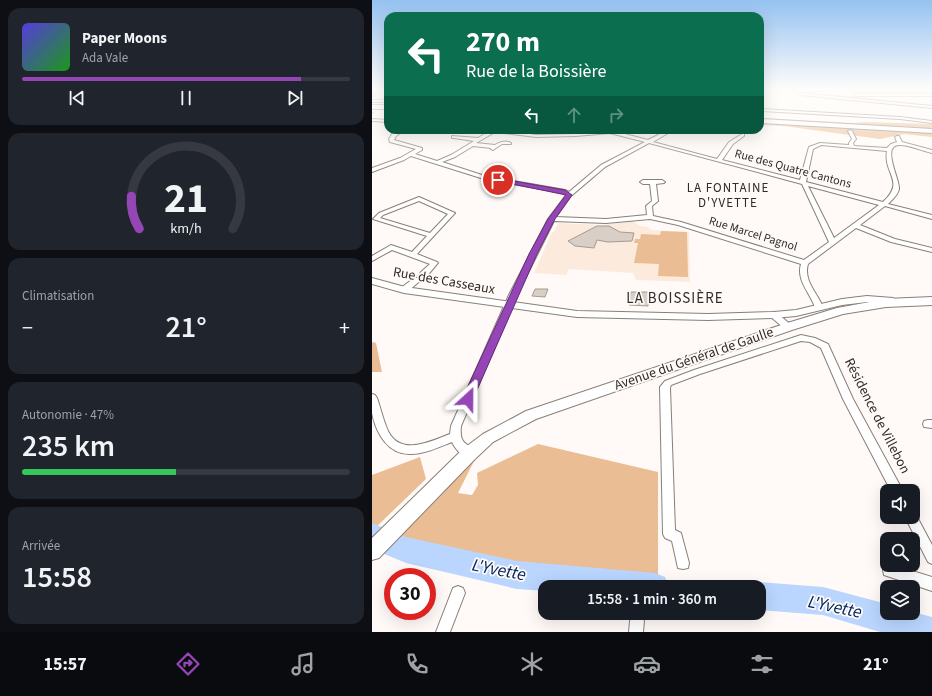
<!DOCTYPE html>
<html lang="fr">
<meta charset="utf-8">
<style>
body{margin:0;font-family:"Source Sans 3",sans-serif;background:#20242c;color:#f1f3f6;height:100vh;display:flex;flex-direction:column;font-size:15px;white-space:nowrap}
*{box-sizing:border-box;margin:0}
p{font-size:13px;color:#9ea1a6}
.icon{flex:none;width:22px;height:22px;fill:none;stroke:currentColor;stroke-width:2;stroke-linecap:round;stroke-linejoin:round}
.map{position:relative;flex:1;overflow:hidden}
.side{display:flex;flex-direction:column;gap:8px;padding:8px;background:#0d0f14;width:372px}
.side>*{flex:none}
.guide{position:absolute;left:12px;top:12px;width:380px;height:122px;border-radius:12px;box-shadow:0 4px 16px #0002;background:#0b6e4f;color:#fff;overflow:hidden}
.tools{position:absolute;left:508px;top:484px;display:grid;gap:8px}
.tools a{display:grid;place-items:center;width:40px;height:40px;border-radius:8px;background:#171b24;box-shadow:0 4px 16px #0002;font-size:20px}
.speed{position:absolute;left:12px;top:568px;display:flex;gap:8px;font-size:20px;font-weight:700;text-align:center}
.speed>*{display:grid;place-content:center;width:52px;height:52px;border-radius:50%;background:#171b24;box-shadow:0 4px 16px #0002;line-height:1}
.speed .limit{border:6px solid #d22;background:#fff;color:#111}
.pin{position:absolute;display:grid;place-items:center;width:34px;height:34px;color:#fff;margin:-17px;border:2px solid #fff;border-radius:50%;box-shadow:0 1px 4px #0007}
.me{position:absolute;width:44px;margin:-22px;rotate:24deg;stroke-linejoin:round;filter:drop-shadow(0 0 3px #0008)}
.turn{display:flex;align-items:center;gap:14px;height:84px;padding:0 16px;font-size:18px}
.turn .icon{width:52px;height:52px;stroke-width:2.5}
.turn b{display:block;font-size:28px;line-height:34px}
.lanes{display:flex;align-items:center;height:38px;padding:0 16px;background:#0003;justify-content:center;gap:20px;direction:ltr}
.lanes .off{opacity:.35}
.big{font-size:30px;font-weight:600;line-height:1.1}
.side .widget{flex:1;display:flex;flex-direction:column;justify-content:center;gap:6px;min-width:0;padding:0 14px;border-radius:12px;background:#20242c}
.side .dial{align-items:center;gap:0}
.dial svg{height:104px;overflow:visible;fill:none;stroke:#363941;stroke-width:7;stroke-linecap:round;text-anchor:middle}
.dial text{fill:#f1f3f6;stroke:none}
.song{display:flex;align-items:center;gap:12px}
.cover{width:48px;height:48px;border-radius:6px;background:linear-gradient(135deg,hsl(250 70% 55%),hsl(120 70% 35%))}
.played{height:4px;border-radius:2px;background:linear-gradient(90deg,#9545b5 85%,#363941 85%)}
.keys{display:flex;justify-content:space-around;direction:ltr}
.heat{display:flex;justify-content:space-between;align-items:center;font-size:22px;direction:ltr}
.charge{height:6px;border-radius:3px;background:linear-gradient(90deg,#34c759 47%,#363941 0)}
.trip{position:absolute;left:166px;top:580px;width:228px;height:40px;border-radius:12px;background:#171b24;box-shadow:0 4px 16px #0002;font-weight:600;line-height:40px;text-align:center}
.tab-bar{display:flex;height:64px;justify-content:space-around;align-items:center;background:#090b0e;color:#9ea1a6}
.tab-bar .icon{width:28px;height:28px}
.tab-bar .current{color:#9545b5}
.tab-bar b{font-size:18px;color:#f1f3f6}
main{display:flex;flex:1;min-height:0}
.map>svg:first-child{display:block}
.built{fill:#fcebdc}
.green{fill:#ebbd94}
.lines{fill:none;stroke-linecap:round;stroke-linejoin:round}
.stream{stroke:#bad6fe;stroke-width:1.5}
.river{fill:#bad6fe;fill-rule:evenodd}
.building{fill:#dacfc6;stroke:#a59b92}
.minor-tunnel{stroke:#d6d1ce;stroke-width:7;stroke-dasharray:7 3.5;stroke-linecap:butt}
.minor-casing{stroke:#897f77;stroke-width:2}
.tertiary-casing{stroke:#897f77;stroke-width:2}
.secondary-casing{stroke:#897f77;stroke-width:2}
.minor{fill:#fff;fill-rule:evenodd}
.tertiary{fill:#fff;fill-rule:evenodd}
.secondary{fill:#fff;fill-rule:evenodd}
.route{fill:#9545b5;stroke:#612d76}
.labels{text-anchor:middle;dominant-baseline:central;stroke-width:3.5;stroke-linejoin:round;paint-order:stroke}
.far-street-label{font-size:12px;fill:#302c28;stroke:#fffaf7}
.far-neighbourhood-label{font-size:13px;letter-spacing:1px;fill:#302c28;stroke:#fffaf7}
.street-label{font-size:14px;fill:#302c28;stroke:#fffaf7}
.neighbourhood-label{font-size:15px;letter-spacing:1px;fill:#302c28;stroke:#fffaf7}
.near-water-label{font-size:18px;font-style:italic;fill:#002760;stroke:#fffaf7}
</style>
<main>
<section class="side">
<div class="widget">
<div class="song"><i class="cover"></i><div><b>Paper Moons</b><p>Ada Vale</p></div></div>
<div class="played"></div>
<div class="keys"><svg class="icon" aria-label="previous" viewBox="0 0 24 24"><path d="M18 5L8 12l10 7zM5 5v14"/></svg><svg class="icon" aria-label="pause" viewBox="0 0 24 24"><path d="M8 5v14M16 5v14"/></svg><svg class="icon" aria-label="next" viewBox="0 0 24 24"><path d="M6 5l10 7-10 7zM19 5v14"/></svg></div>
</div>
<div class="widget dial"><svg viewBox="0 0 100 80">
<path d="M14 69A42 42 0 1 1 86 69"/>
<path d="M14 69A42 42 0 0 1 8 44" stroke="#9545b5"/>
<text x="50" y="56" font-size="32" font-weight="700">21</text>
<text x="50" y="72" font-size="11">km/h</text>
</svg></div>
<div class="widget"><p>Climatisation</p>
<div class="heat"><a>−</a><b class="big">21°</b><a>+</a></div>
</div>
<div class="widget"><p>Autonomie · 47%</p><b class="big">235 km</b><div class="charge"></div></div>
<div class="widget"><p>Arrivée</p><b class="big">15:58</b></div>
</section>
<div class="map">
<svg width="560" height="632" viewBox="0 0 560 632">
<rect width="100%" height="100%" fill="#fffaf7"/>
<path class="built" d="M260 221 268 226 276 227 279 230 317 232 318 282 264 280 261 273 197 269 194 275 162 273 180 232H182L186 223 231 225Z"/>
<path class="green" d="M388 90H461C447 97 409 93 392 92H388Z
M475 90H560V94L483 93H477Z
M388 118 481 123 493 122 560 124V137L532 134 508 139 412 126 388 125Z
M289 231 315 232 316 277 286 276 287 264 262 263 266 243H262L263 239H268L269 234 288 235Z
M0 342 4 343 10 372H0Z
M166 444 286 472V575L149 564 56 552 22 539 103 459 86 493 100 495 106 485 105 473Z
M48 457 54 479 0 531V475Z"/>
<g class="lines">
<path class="stream" d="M0 113 2 112"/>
<path class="river" d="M0 523 34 537 145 561 283 573 293 577 297 587H173V591L145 589 34 563 0 549Z
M387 582 451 587 515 604V613H541V612L560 617V632H508L451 615 387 610V587H376Z"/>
</g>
<path class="building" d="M225 226H237L248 232 262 233 260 241 236 242 225 240 222 248 203 246 196 241Z
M163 289H176L173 297 160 296Z
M259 292H275L278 293 276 306 257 305Z"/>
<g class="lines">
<path class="minor-tunnel" d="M45 280 52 274"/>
<defs>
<path id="minor" d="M1 90H5L0 96Z
M429 93 560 106V108L428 95Z
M484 94H560V96H483Z
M0 100H16V102H0Z
M388 109 528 117 560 121V123L528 119 388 111Z
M0 119 16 120V122L0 121Z
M28 130H33L24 136 22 140 50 148V150L43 154 65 161 79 155 102 141 82 138H80V136L106 138 119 130H131L164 135 204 134 237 130 276 140 296 130H301L281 142 345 159 357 142 370 134H372V136L361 144 350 160 428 180 437 147 448 143 477 145V143L480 139 476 131 478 130 480 131 484 139 481 143 482 146 515 148 519 144 525 142 523 137 525 136H527L530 142 560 150V153C551 151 535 144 527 145 509 146 528 179 527 189 526 195 520 200 516 204L560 215V219L513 206 488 225 523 239 560 248V252L519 242 484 228 436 264C431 280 445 293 451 307L447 309 443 307C438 293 424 280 429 264L306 225 278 219 234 223 182 221 145 295 89 426C87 447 96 440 102 454L101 457C92 460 84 450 80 442 67 447 53 454 39 454 16 455 4 433 0 413 0 407 0 400 0 394L3 395 5 398C9 409 11 420 16 431 29 457 59 441 78 434L79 426 137 295 176 219 194 195 191 193 112 179 39 156 32 160 0 172V168L28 158 44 149 18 142 17 139 20 134ZM123 132 164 137 204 136 238 133 273 142 229 165 197 192 193 190 113 176 70 162 83 157 101 146 119 148V149L121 150 130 144H139V143C134 140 128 142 123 145L104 143ZM277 143 430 184 457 242 432 260 309 222 281 216 280 206 286 201 284 184 292 183 293 182 290 180H271L268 182 271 184H278L280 201 274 206 275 215 234 219 184 217 199 196 233 167ZM449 145 515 151C511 174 534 181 511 202L434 182 441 149ZM436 186 507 205 462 238Z
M62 130H67L63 132 61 131Z
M47 197 83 213 45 254 65 262 66 263 65 264 55 276H49L48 274 49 272 58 264 20 250 0 261V256L19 245 40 252 55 236 1 219 7 213ZM47 201 76 214 58 233 8 218 11 215Z
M42 278H45L49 280 35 292H29L28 290 29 288Z
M402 312 405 313 419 325 420 327 419 329H413L399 317 398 315 399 313Z
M429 335 443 338 456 344 481 399 531 491H519L471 399 449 348 438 342 429 341 328 374 299 385 298 388 303 530 309 533 317 563 316 568 311 569 306 568 300 541 293 538 291 534 288 387 293 381 322 370Z
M556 420H560V428L552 427 551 424 552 421Z
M541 512 543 513 560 545V564L556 562 533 517H541Z
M515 564 521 565 560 577V591L512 575 511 570 512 565Z
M86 586 91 588 93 593 78 632H64L81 588Z
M265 614 270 616 272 621 271 632H257L258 621 260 616Z"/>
<path id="tertiary" d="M0 278 33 287 205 311 336 314 402 312 424 310 470 299 495 296 521 298 526 301 521 304 495 302 470 305 424 316 402 318 336 320 205 317 32 293 0 284Z"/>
<path id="secondary" d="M0 105H16V109H0Z
M388 119 560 129V133L388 123Z
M560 297V305L514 307 471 314 420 330 164 419 121 442 103 459 7 558 0 560V538L91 449 111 434 154 411 412 324 465 308 514 299Z"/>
</defs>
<use href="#minor" class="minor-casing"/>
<use href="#tertiary" class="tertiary-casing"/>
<use href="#secondary" class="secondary-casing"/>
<use href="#minor" class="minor"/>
<use href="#tertiary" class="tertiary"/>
<use href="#secondary" class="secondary"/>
</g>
<linearGradient id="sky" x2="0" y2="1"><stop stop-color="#95c2f1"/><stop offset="0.5" stop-color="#fffdfb"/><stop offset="1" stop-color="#fffdfb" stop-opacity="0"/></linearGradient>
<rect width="560" height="179" fill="url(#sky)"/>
<path class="route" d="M124 178 193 190 200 195 183 219 165 254 101 399 100 402 96 403 92 402 90 399 157 254 176 219 194 195 126 181H124Z"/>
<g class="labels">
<g class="far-street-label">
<text transform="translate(421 169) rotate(15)">Rue des Quatre Cantons</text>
<text transform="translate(381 234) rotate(17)">Rue Marcel Pagnol</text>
</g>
<g class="far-neighbourhood-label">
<text x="356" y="188">LA FONTAINE<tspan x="356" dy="15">D'YVETTE</tspan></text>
</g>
<g class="street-label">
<text transform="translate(72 281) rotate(10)">Rue des Casseaux</text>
<text transform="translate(322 359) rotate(-19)">Avenue du Général de Gaulle</text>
<text transform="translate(505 416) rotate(63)">Résidence de Villebon</text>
</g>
<g class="neighbourhood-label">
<text x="303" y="298">LA BOISSIÈRE</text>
</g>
<g class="near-water-label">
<text transform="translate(127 570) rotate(11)">L'Yvette</text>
<text transform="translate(463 607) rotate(12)">L'Yvette</text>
</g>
</g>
</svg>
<div class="tools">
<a><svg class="icon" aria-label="sound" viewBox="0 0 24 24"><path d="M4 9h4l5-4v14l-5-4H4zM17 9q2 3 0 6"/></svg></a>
<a><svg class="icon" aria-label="search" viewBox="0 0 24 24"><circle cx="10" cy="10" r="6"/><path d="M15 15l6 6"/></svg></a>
<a><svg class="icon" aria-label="layers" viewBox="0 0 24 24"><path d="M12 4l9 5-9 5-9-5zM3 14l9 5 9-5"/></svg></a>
</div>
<div class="speed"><div class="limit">30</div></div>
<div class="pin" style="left:126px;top:180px;background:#d93025"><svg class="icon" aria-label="arrive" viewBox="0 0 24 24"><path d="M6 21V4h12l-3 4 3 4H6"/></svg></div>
<svg class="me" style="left:96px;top:399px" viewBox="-20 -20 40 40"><path d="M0-17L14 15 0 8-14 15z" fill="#9545b5" stroke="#fff" stroke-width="4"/></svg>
<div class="trip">15:58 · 1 min · 360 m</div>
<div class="guide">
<div class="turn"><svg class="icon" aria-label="left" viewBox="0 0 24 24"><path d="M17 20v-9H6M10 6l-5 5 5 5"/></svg><div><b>270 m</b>Rue de la Boissière</div></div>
<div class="lanes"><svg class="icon" aria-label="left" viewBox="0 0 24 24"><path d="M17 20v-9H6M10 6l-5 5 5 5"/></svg><svg class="icon off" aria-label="ahead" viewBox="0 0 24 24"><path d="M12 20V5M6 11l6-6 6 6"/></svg><svg class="icon off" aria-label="right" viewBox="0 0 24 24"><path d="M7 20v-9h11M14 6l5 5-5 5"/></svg></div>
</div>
</div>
</main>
<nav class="tab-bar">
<b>15:57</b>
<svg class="icon current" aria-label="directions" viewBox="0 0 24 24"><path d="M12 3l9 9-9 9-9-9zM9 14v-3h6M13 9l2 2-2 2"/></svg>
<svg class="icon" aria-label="music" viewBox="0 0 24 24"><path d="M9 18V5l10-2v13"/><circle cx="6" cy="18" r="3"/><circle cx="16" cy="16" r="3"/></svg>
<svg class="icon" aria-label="phone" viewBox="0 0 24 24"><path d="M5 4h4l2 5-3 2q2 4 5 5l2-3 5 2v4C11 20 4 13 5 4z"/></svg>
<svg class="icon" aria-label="climate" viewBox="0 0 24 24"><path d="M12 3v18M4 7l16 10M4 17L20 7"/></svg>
<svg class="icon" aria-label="car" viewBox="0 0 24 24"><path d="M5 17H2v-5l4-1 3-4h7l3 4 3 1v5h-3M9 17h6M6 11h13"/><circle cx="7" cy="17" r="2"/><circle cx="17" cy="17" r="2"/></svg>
<svg class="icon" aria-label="filters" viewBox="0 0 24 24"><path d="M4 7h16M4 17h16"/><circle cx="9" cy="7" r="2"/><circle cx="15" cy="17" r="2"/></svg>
<b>21°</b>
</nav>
